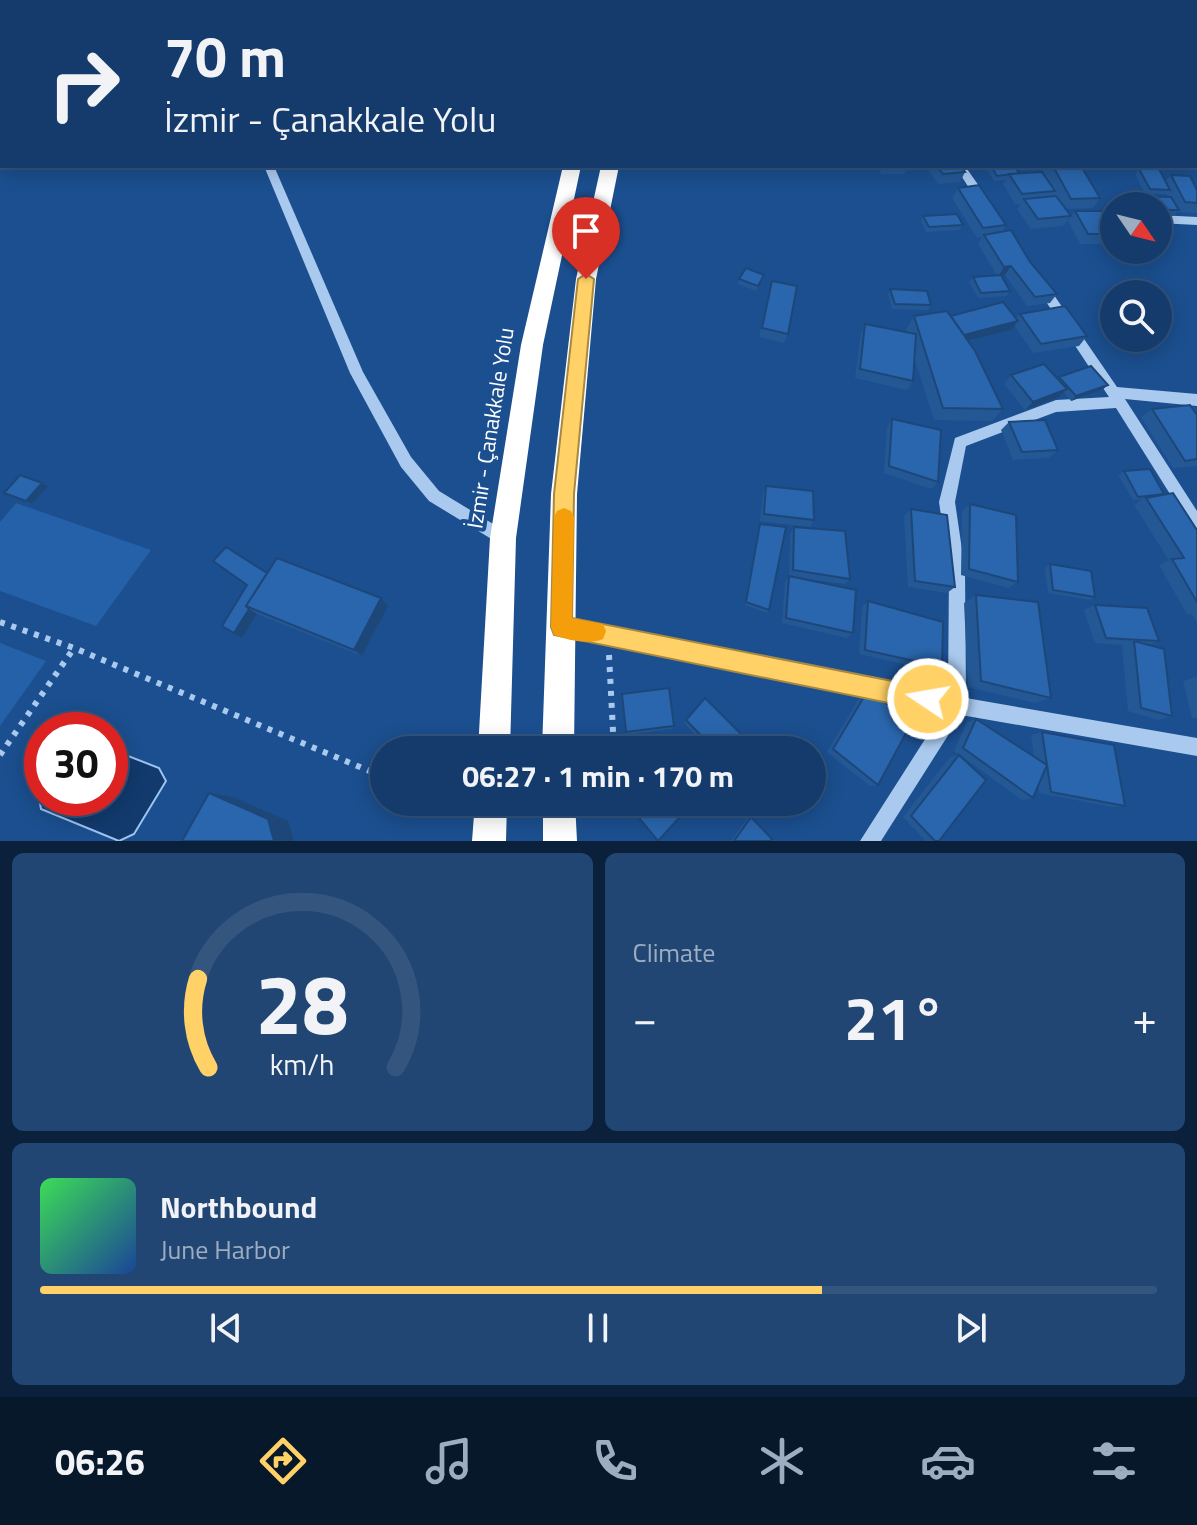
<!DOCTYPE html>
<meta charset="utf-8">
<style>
body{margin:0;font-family:"Titillium Web",sans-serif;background:#214673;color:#f1f3f6;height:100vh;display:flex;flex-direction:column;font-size:30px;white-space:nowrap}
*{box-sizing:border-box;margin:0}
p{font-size:26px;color:#9dadc1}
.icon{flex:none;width:44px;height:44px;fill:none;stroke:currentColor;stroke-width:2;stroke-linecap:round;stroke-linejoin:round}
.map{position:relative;height:841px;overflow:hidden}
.side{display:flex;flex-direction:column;gap:12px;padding:12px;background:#0b203b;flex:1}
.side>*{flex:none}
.guide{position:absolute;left:0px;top:0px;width:1198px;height:168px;box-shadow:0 4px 20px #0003,0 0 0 2px #33557e;background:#143b6b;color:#f1f3f6;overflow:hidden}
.needle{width:52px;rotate:125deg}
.fabs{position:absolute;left:1100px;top:192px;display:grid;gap:16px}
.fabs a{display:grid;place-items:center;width:72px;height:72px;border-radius:50%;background:#143b6b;box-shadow:0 4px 20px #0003,0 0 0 2px #33557e;font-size:40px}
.speed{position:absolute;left:24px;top:712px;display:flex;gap:16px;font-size:40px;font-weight:700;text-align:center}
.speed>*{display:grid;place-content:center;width:104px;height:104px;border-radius:50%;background:#143b6b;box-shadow:0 4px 20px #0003,0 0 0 2px #33557e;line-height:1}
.speed .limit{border:12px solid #d22;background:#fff;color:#111}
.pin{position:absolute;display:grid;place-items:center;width:68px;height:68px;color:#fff;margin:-82px -34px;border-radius:50% 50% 50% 0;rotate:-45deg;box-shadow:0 0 8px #0007}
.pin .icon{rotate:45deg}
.me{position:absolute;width:88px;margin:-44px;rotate:282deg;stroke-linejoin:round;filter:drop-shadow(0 0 6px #0008)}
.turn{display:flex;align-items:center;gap:28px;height:168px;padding:0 32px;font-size:36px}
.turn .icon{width:104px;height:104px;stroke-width:2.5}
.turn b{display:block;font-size:56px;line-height:68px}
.big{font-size:60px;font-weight:700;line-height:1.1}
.side .tile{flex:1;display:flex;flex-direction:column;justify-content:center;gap:12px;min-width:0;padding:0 28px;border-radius:12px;background:#214673}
.side .dial{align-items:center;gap:0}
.dial svg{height:208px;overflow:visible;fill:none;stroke:#33557e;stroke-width:7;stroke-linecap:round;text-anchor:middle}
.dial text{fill:#f1f3f6;stroke:none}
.song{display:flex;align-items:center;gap:24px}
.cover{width:96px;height:96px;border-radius:12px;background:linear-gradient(135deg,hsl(130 70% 55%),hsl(220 70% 35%))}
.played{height:8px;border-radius:4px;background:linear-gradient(90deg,#ffd166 70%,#33557e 70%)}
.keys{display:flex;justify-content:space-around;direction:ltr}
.heat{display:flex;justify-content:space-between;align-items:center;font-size:44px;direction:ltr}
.side .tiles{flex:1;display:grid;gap:12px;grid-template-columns:1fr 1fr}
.tile:last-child{grid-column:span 2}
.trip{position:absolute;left:370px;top:736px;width:456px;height:80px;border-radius:40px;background:#143b6b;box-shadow:0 4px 20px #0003,0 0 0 2px #33557e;font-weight:700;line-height:80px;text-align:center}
.tabs{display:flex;height:128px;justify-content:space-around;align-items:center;background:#08182b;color:#9dadc1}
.tabs .icon{width:56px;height:56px}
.tabs .current{color:#ffd166}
.tabs b{font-size:36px;color:#f1f3f6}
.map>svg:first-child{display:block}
.green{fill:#2461a8}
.water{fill:#123a6d;stroke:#9cc4f0;stroke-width:2}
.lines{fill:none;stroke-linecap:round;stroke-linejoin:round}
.path{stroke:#a9c9ee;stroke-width:6;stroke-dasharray:5 7;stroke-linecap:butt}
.minor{fill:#a9c9ee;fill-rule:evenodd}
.highway{fill:#fff;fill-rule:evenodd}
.wall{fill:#245895}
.shaded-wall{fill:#1d4779}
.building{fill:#2a66ad;stroke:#1d4779;stroke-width:2}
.route{fill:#ffd166;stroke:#a68842;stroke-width:2}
.slow{fill:#f59e0b}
.labels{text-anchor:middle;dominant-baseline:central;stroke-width:8;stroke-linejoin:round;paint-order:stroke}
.street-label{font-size:22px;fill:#fff;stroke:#1b4f8f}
</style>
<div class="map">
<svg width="1197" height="841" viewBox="0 0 1197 841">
<rect width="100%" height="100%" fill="#1b4f8f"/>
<path class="green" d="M16 503 151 550 96 626 0 591V522Z
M0 643 46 661 0 726Z"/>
<path class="water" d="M110 749 159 768 166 781 134 834 119 841 41 809 39 797 42 792V798H110Z"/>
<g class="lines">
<path class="path" d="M0 622 74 648 384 777
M609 655 614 750
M0 755 74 648"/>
<path class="minor" d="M199 0H207L208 2H200Z
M610 0H621V1L611 2Z
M843 0H851L852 2H844Z
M264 166H274L363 372 411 457 439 491 508 533 511 538 508 543 503 545 498 543 429 501 401 467 350 373Z
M955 166H965L988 199 986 202H978Z
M1158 215 1197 217V225L1158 223Z
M1041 280 1045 282 1117 387 1197 394V406L1125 399 1197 511V531L1192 529 1116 408 1056 412 966 446 955 502 965 570 966 698 1197 738V756L961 715 881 841H860L943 711 608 641 555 633 553 627 555 621 561 619 608 625 948 694 949 570 939 502 955 438 1056 400 1109 397 1037 288 1035 285Z"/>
<path class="highway" d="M563 166H581L543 345 516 538 510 750H478L490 538 521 345Z
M601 166H619L596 279 577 494 574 750H542L551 494 576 279Z
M475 802H507L506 841H472Z
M543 802H575L577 841H543Z"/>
</g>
<path class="wall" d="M456 0H483L482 2H463Z
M765 0H788L787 2Z
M878 166H906L907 169 904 174H881Z
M925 166H961L965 172 960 182 938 184Z
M989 166H1014L1019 173 1051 186 1042 169 1044 166H1081L1100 198 1093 208 1066 209 1071 216 1063 226 1031 229 1017 209 1021 204H1015L1003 184 1006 180 994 181 987 170Z
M1139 169 1165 182 1171 175 1197 190V213L1177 212 1174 216 1158 215V206H1135L1133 201 1137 196 1168 197 1167 194H1145L1135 174Z
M958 188 1006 225 1002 232 1030 262 1057 294 1050 303 1027 306 1005 275 1002 276 1010 291 1007 296 978 298 969 282 973 277 997 276 978 244 982 237 977 238 952 198Z
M1075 211 1114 220V244H1080L1068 221Z
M923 216 963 225 960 230 926 232 921 221Z
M764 275 763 280 756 291 738 284 739 279Z
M772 281 788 334 784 343 759 337Z
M890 289 931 305 928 310 892 309 888 294Z
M1020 314 1087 336 1079 346 1033 353 1014 325 1011 330 968 341 1003 409 992 421 934 420 914 357 913 381 907 390 855 378 861 333 865 324 907 332 906 330 914 316H951L1016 318Z
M1011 375 1057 379 1059 377 1108 385 1103 389 1071 401 1064 392 1058 398 1025 410 1004 384Z
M1152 409 1197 415V466L1173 468 1141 417Z
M892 419 938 482 931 489 884 473 887 428Z
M1009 422 1058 450 1049 458 1013 460 1001 430Z
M1124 471 1164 494 1197 530V623L1192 614H1187L1159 565 1169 560 1134 505 1143 499 1133 500 1118 475Z
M42 483 48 486 32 504 11 497 4 493Z
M766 486 814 520 810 527 760 521 763 493Z
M970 504 1018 582 1008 588 961 575 962 511Z
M911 509 955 587 947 593 908 587 904 516Z
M760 524 769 610 767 613 745 605 758 528Z
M794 527 850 579 845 584 794 577 853 633 847 638 782 623 785 582 789 576 790 534Z
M1050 564 1095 597 1090 600 1048 593 1045 568Z
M267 573 388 606 362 656 257 614 242 638 222 626Z
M976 595 1051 698 1035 703 968 687 964 603Z
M868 601 942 667 934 671 859 654 862 607Z
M1095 605 1159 641 1149 645 1172 716 1158 720 1128 711 1122 646 1124 645 1095 643 1084 610Z
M1197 677V718H1192L1183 681Z
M868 690 878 785 870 786 827 752 862 694Z
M622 694 674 726 672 729 625 735Z
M976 719 1034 756 1031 735 1042 732 1125 806 1112 807 1039 793 1038 786 1033 798 1022 800 960 755 939 841H926L903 817 950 757 959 755 954 751 967 722Z
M686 720 729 750H709L684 723Z
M751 817 770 841H731L747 818Z"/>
<path class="shaded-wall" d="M1011 266 1005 275 998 277 1004 267Z
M1018 321 1011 330 955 344 962 335Z
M1108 385 1103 389 1071 401 1076 396Z
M1067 389 1058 398 1025 410 1033 402Z
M42 483 48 486 32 504 26 501Z
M381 598 388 606 362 656 354 650Z
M249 609 257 614 242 638 234 633Z
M209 793 233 797 288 821 294 841H274Z"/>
<path class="building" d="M486 0H524L523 2H497Z
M816 0H836L837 2H817Z
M882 166H906L907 169H883Z
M937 166H961L965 172 943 174Z
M991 166H1014L1019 173 997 176Z
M1053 166H1081L1100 198 1071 199Z
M1139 169H1159L1170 190 1150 189Z
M1042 172 1055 191 1022 194 1009 174Z
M1171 175 1190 176 1197 190V203L1185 202Z
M979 185 1006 225 983 228 958 188Z
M1056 196 1071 216 1038 219 1024 199Z
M1137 196 1171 197 1179 210H1158V206H1142Z
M1075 211H1108L1114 220V234H1088Z
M957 214 963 225 929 227 923 216Z
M1011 230 1030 262 1057 294 1035 297 1011 266 1004 267 984 235Z
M746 268 764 275 758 286 739 279Z
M1001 275 1010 291 981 293 973 277Z
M772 281 797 286 788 334 762 328Z
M890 289 927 291 931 305 895 304Z
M1003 302 1018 321 964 335 951 316Z
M1065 306 1087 336 1041 344 1020 314Z
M947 311 975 351 1003 409 943 408 914 316Z
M865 324 916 334 913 381 860 369Z
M1044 364 1067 389 1033 402 1011 375Z
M1091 366 1108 385 1076 396 1059 377Z
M1190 405 1197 415V459L1185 461 1152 409Z
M892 419 941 430 938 482 889 466Z
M1045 420 1058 450 1022 452 1009 422Z
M1150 469 1164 494 1138 497 1124 471Z
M20 475 42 483 26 501 4 493Z
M766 486 813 491 814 520 764 514Z
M1173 493 1197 530V602L1172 559 1184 558 1146 498Z
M970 504 1016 515 1018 582 969 569Z
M911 509 947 515 955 587 915 581Z
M760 524 786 527 769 610 746 602Z
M794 527 845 531 850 579 793 570Z
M226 547 267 573 246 606 249 609 234 633 222 626 247 585 213 561Z
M277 558 381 598 354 650 246 606Z
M1050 564 1091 571 1095 597 1053 590Z
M789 576 856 590 853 633 786 618Z
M976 595 1038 602 1051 698 981 681Z
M868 601 943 622 942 667 865 650Z
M1095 605 1147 608 1159 641 1106 638Z
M1134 641 1164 649 1172 716 1141 708Z
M669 688 674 726 626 732 622 694Z
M868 690 912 722 878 785 833 749Z
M705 698 742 735 729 750H715L686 720Z
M976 719 1047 765 1042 732 1114 745 1125 806 1051 792 1047 765 1033 798 963 748Z
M959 755 986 780 939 841H935L911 816Z
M209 793 268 819 274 841H182Z
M635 802H665L679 818 658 841 630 807Z
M751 817 772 839 770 841H734Z"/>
<path class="route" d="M586 274 594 279 574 494 572 618 928 688 936 691 939 699 936 707 928 711 554 635 551 627 554 494 578 279Z"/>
<path class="slow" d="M564 508 571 511 574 517 572 618 603 624 606 631 603 639C590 645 567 640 554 635L551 627 554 517 557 511Z"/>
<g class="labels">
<g class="street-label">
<text transform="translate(490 428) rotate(-81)">İzmir - Çanakkale Yolu</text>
</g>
</g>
</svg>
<div class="fabs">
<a><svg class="needle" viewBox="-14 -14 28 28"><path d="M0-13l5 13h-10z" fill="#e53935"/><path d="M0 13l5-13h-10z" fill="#9dadc1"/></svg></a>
<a><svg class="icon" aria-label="search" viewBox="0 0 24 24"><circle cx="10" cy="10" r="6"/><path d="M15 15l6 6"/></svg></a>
</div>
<div class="speed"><div class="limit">30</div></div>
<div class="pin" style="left:586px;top:279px;background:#d93025"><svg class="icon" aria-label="arrive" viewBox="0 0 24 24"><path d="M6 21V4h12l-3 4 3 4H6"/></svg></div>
<svg class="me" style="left:928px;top:699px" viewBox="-20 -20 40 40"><circle r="17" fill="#ffd166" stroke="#fff" stroke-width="3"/><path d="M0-11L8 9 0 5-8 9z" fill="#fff"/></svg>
<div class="trip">06:27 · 1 min · 170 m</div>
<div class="guide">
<div class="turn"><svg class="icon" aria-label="right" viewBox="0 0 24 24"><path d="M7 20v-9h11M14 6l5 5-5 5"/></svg><div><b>70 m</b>İzmir - Çanakkale Yolu</div></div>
</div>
</div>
<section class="side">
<div class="tiles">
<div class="tile dial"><svg viewBox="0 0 100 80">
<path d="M14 69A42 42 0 1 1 86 69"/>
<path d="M14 69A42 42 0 0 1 10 35" stroke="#ffd166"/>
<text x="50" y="56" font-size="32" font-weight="700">28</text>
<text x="50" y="72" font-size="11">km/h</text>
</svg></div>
<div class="tile"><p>Climate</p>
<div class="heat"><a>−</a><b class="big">21°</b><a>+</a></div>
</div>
<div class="tile">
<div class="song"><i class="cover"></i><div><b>Northbound</b><p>June Harbor</p></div></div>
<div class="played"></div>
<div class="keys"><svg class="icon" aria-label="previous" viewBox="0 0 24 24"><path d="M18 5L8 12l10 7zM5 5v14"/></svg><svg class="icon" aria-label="pause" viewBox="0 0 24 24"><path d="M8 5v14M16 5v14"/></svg><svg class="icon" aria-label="next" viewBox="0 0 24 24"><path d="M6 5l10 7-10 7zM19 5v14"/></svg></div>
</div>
</div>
</section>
<nav class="tabs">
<b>06:26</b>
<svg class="icon current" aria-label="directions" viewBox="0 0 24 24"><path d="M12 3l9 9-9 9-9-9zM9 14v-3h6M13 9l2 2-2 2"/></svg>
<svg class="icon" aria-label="music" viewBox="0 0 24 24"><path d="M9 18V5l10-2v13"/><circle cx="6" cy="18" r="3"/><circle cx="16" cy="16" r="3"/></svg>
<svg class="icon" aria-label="phone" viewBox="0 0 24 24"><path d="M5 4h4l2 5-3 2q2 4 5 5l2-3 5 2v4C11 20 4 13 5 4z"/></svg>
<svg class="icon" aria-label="climate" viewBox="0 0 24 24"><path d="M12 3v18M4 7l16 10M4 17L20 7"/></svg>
<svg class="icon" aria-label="car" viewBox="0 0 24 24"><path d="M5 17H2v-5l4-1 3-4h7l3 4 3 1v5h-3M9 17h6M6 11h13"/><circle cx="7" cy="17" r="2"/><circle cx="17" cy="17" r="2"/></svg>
<svg class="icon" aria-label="filters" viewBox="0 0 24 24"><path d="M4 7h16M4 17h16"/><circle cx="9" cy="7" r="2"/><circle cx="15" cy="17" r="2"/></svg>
</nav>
